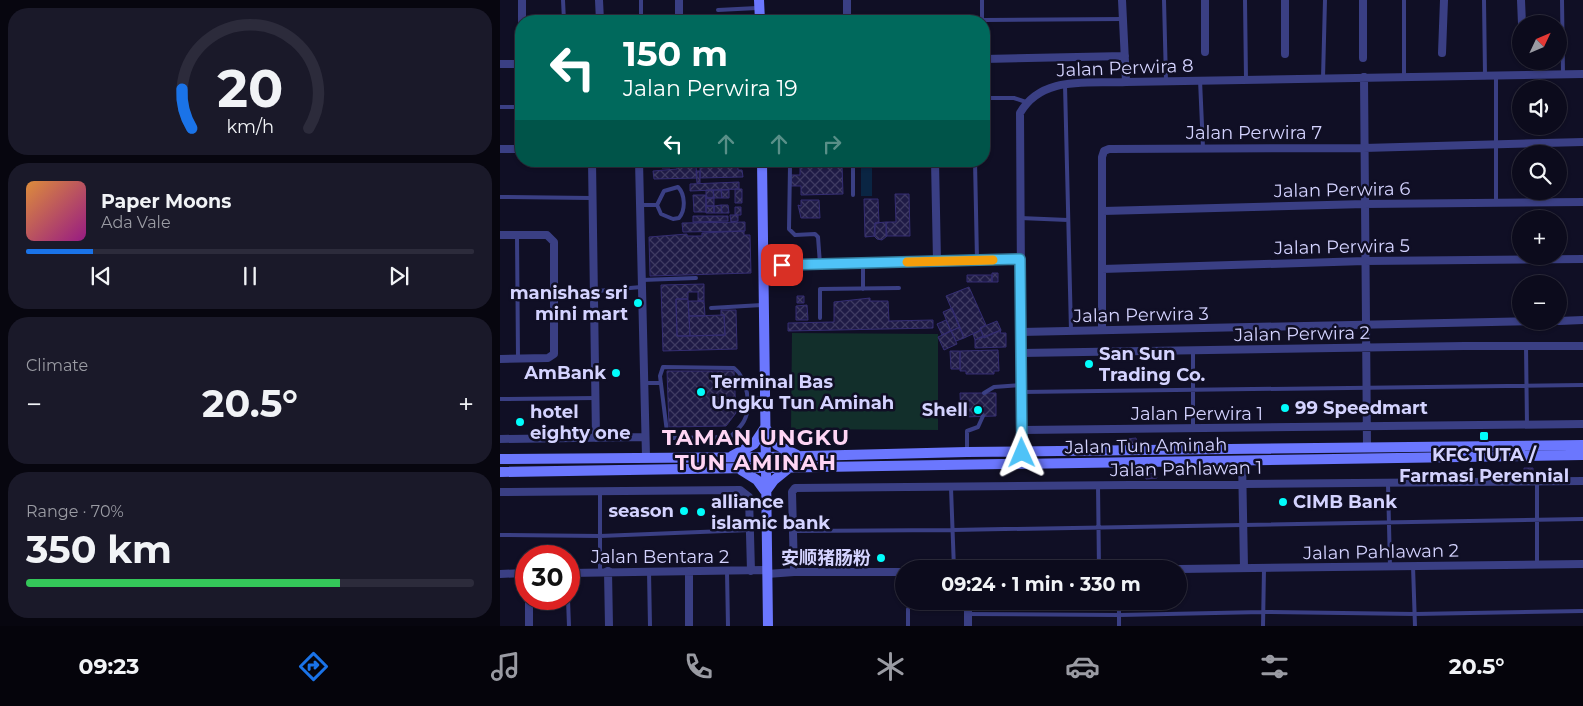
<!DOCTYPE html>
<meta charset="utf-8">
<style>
body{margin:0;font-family:Montserrat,"Noto Sans SC",sans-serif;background:#1a1929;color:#f1f3f6;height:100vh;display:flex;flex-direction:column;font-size:19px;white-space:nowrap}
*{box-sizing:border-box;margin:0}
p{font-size:16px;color:#9a9ba3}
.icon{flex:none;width:28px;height:28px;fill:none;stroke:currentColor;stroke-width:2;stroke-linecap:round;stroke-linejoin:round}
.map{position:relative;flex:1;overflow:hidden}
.details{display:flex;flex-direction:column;gap:8px;padding:8px;background:#07060f;width:500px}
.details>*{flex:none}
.top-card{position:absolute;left:15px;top:15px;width:475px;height:152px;border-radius:20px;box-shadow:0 1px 4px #0004,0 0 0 1px #2c2b3b;background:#00695c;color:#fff;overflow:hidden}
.needle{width:32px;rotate:46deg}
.controls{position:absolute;left:1012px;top:15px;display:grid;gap:10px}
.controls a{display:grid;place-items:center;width:55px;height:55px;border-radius:50%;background:#0c0b1c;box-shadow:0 1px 4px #0004,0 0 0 1px #2c2b3b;font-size:25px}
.speed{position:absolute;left:15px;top:545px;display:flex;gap:10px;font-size:25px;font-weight:700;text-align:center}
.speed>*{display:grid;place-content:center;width:65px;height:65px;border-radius:50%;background:#0c0b1c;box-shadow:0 1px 4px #0004,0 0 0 1px #2c2b3b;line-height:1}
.speed .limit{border:8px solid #d22;background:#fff;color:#111}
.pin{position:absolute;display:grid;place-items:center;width:42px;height:42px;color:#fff;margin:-21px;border-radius:10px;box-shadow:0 2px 8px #0006}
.me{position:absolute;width:55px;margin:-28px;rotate:359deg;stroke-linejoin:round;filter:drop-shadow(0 0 4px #0008)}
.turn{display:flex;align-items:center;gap:18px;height:105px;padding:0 25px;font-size:22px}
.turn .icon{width:65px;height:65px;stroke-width:2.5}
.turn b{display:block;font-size:35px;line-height:42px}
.lanes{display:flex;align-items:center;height:48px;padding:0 25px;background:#0003;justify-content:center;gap:25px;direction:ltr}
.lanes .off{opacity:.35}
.big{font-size:38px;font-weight:700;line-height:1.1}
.details .tile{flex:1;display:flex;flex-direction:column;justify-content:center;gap:8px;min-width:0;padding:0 18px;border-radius:20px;background:#1a1929}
.details .dial{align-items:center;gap:0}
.dial svg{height:130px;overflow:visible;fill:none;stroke:#2c2b3b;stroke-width:7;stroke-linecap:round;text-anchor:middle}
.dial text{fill:#f1f3f6;stroke:none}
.song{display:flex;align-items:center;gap:15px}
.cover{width:60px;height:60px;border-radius:8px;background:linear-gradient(135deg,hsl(30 70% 55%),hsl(310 70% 35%))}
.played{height:5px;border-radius:2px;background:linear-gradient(90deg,#1a73e8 15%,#2c2b3b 15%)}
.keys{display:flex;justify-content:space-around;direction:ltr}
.heat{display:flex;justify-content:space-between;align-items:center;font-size:28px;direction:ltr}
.charge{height:8px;border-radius:4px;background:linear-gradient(90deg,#34c759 70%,#2c2b3b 0)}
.trip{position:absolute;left:395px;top:560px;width:292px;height:50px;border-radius:25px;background:#0c0b1c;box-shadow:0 1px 4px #0004,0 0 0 1px #2c2b3b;font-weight:700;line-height:50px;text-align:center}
.dock{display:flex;height:80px;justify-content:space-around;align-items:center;background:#05040b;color:#9a9ba3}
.dock .icon{width:35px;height:35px}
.dock .current{color:#1a73e8}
.dock b{font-size:22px;color:#f1f3f6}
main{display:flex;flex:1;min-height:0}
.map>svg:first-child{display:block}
.garden{fill:#122f2b}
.water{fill:#0a2543}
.building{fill:url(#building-cross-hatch);stroke:#342d72}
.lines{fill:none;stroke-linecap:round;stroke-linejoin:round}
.lane{stroke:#3a3f84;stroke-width:4}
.street{stroke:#3a3f84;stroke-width:8}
.secondary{stroke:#6b77fe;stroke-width:10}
.route-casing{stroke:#337fa1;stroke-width:12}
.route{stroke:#4fc3f7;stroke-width:9}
.slow{stroke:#f59e0b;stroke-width:9}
.poi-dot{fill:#01fdfc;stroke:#100f25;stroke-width:2}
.labels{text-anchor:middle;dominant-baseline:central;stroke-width:5;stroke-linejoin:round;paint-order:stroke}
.street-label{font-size:18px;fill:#d4d3ff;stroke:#100f25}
.poi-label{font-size:18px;font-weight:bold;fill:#d4d3ff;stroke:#100f25;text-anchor:start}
.district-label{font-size:22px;font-weight:bold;letter-spacing:1px;fill:#ffd5f4;stroke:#100f25}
</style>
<main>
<section class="details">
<div class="tile dial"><svg viewBox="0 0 100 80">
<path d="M14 69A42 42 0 1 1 86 69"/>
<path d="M14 69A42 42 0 0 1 8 45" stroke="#1a73e8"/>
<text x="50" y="56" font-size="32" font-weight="700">20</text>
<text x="50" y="72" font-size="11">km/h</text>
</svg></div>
<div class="tile">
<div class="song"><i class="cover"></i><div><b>Paper Moons</b><p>Ada Vale</p></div></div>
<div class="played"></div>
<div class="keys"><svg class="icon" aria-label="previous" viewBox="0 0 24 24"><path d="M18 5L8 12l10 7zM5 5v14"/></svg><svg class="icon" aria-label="pause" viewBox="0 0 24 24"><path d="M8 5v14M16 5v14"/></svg><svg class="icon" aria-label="next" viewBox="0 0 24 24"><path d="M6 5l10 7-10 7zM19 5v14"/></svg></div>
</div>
<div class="tile"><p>Climate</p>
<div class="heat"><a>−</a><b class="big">20.5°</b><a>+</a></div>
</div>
<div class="tile"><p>Range · 70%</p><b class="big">350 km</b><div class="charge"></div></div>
</section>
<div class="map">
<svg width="1083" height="626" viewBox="0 0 1083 626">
<defs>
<pattern id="building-cross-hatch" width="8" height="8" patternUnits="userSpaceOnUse" patternTransform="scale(1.25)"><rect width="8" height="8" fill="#1f1b46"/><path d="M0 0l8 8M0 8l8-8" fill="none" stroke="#3f3b62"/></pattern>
</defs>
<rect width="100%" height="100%" fill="#100f25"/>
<path class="garden" d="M292 333 438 334V430L291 429Z"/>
<path class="water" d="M361 164H372V196H361Z"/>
<path class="building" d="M162 161H169L170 168H162Z
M200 161H208V167H200Z
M208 161H216V167H208Z
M238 165V170H242L243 177 200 178V168Z
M342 165 343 194 301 195V186H291V175H300V166Z
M177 166H196L197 178 154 179 153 171 177 169Z
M196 171H200V183H197Z
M239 182V189L190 191V184Z
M235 189H242V203H235Z
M206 190H213L214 198H206Z
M213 190H221L222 198H214Z
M221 190H229V198H222Z
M395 194H409L410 236H386V222H396Z
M193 195H206V212H194Z
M206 198H214V206H206Z
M364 199H378L379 223H375V236L365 237Z
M301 200H319L320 218H301L298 205 301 206Z
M221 205 222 213H214V206Z
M221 205H228L229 213H222Z
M206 206H214V213H206Z
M235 207H241V215H235Z
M230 215H238V221L231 222Z
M193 216H228V221L193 222Z
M245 222V231L183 232 182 223Z
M386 222 387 236 382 240 377 239 374 236 375 223Z
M244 231V235H250L251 273 150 276 149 237 187 234V236H202V233Z
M492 273H498V282H492Z
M467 275H492V282H467Z
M204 284V301H198V292H188V299H176L177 336 225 335 224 315H221V310H236L237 349 163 351 161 285Z
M469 287 486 325 480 328 481 330 464 338 446 296Z
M297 296H304V303H297Z
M370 298V301H388L389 321 433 320V328L288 331V323L334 322V302Z
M176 299H188L190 336H177Z
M188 301H204L205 316H189Z
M307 305 308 320H296V306Z
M452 308 460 327 451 331 443 312Z
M224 315 225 335 190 336 189 316Z
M446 320 451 331 442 335 437 324Z
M497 321 501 330 484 338 480 328Z
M460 327 464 338 456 341 451 331Z
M481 330 483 336 475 340 473 334Z
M501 330 500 333H506V347L475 348V340Z
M451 331 457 344 444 350 438 337Z
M498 350 499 371H494V374H466V371H460V351Z
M450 351H460V369H451Z
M167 371H234L236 413 226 426 169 427Z
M460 393H496V416L461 417Z
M979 433H988V438H979Z
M636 438 637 443 626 444V439Z
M1024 468H1033V473L1024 472Z
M656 473 657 478 646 479V474Z"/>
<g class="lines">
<path class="lane" d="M63 0 64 21
M141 0V21
M482 0V20
M664 0 666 81
M745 0 746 79
M904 0V76
M984 0 985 75
M1062 0 1063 74
M218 10 257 8
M347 21 623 19
M823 78 825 0
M700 80 703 148
M565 85 571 331
M484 98H514L526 102
M0 107H21
M475 161 477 260
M178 187C185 194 186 210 179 218L173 219 161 214 157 205 164 191Z
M0 197 91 198
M996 203V75
M140 205H157
M520 218 568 220
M17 235 18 358
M363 263V289
M320 264 318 237 315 234 295 235 289 229 290 166 353 164V195
M142 280 196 278
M54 295 141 287
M211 308 262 305
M320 318V289L399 288
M1026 346 1027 426
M693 351V428
M163 367 234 368C247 378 252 406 244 421 241 427 235 432 230 437L172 438 167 432 160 376Z
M144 383H161
M521 392 1083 385
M484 393 494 387 521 385
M247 398 265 399
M0 399 95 398
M467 452V431L478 427 483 416
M1037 482V564
M888 484 890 566
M598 485 599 569
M451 488 454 569
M293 531 452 530 1083 519
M0 535 100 536 250 530
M913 566 915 626
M149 571 150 626
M227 571 228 626
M100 572V492
M68 599 69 626
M408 609V626
M468 614 619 615 763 612 915 614 1083 611
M619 626V601
M763 626 764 569"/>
<path class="street" d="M99 0 100 21
M179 0V21
M347 0V21
M622 0 626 82
M705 0V52
M785 0V54
M1021 0 1022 24
M22 21V0
M942 53 944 0
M863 58V0
M484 59 625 56
M0 64H21
M864 77 867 447
M0 149H21
M92 161 96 438
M139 161 146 457
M435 161 437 261
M603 211 865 204 1083 202
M0 235H47L54 242V354L48 358 0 359
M264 265 521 259
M602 269 865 261 1083 259
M1059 321 1083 320
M602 330V157L604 151 609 149 864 148 1083 142
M521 332 1032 321
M521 353 964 346H1083
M522 430 1083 424
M0 439 145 437
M522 453 520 113C542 75 587 84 626 82L1083 74
M742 460 744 568
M0 492 240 490 249 497 251 571
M679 569 1083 564
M108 571 109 626
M189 571V626
M294 572 292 492 295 488 1083 481
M69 573 267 570
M0 574 26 573
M267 574 294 572H404
M468 601V626
M29 626V599"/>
<path class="secondary" d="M259 0 260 21
M262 161 268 626
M265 427 277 445 297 455
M232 456 254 444 264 429
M0 459 265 457 467 452 1083 445
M241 470 257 480 265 491
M0 472 1083 455
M266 491 274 480 290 467"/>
</g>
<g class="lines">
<defs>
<path id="route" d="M282 265 520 259 522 453"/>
</defs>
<use href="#route" class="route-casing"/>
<use href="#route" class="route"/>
<path class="slow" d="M407 262 493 260"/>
</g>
<g class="poi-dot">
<circle cx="138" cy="303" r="5"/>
<circle cx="589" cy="364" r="5"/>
<circle cx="116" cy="373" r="5"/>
<circle cx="201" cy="392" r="5"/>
<circle cx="785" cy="408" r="5"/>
<circle cx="478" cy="410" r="5"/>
<circle cx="20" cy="422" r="5"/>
<rect x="979" y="431" width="10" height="10" rx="2.5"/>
<circle cx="783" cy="502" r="5"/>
<circle cx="184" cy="511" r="5"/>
<circle cx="201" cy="512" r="5"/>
<circle cx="381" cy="558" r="5"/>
</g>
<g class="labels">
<g class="street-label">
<text transform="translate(625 68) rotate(-2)">Jalan Perwira 8</text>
<text x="754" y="133">Jalan Perwira 7</text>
<text transform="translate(842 190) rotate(-1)">Jalan Perwira 6</text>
<text transform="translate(842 247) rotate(-1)">Jalan Perwira 5</text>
<text transform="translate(641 315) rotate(-1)">Jalan Perwira 3</text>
<text transform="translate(802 334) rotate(-1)">Jalan Perwira 2</text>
<text x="697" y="414">Jalan Perwira 1</text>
<text transform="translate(646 446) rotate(-1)">Jalan Tun Aminah</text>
<text transform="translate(686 469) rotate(-1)">Jalan Pahlawan 1</text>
<text transform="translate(881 552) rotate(-1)">Jalan Pahlawan 2</text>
<text x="160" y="557">Jalan Bentara 2</text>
</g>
<g class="poi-label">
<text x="128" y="293" text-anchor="end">manishas sri<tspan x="128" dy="21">mini mart</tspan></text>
<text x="599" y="354">San Sun<tspan x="599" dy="21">Trading Co.</tspan></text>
<text x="106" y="373" text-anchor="end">AmBank</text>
<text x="211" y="382">Terminal Bas<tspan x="211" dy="21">Ungku Tun Aminah</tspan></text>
<text x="795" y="408">99 Speedmart</text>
<text x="468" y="410" text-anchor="end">Shell</text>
<text x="30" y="412">hotel<tspan x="30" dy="21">eighty one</tspan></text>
<text x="984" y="455" text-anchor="middle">KFC TUTA /<tspan x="984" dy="21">Farmasi Perennial</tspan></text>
<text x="211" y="502">alliance<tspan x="211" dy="21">islamic bank</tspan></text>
<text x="793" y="502">CIMB Bank</text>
<text x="174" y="511" text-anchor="end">season</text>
<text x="371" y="558" text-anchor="end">安顺猪肠粉</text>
</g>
<g class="district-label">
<text x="256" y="437">TAMAN UNGKU<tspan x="256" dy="25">TUN AMINAH</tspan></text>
</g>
</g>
</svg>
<div class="controls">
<a><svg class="needle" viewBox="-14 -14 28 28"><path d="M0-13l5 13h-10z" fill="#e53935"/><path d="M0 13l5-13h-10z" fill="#9a9ba3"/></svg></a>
<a><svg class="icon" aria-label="sound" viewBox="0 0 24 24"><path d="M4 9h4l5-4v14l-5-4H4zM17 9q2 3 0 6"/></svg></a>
<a><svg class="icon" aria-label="search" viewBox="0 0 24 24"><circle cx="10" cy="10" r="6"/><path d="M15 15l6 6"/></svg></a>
<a>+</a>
<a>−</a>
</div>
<div class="speed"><div class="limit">30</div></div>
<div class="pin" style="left:282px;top:265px;background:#d93025"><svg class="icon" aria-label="arrive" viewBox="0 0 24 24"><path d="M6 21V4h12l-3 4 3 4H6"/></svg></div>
<svg class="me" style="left:522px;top:453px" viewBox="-20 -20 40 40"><path d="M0-17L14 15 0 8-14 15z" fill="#4fc3f7" stroke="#fff" stroke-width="4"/></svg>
<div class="trip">09:24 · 1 min · 330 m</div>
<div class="top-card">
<div class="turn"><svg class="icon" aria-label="left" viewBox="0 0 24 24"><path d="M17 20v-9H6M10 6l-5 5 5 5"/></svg><div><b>150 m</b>Jalan Perwira 19</div></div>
<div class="lanes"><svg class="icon" aria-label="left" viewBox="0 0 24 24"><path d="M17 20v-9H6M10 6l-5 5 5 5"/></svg><svg class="icon off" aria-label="ahead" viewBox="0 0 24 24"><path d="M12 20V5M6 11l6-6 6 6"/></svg><svg class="icon off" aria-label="ahead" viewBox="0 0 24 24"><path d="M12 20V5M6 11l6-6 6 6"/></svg><svg class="icon off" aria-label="right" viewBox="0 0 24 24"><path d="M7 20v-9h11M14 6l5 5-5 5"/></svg></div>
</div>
</div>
</main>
<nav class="dock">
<b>09:23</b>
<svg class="icon current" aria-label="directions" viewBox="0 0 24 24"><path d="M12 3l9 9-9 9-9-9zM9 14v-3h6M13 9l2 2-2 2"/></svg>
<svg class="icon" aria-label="music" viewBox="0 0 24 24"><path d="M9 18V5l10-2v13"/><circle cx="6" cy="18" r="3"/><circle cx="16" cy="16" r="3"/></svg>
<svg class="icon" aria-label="phone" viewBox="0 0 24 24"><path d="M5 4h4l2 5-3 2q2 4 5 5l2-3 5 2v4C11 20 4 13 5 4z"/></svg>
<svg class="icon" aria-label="climate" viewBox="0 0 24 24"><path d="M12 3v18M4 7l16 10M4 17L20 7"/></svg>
<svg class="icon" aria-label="car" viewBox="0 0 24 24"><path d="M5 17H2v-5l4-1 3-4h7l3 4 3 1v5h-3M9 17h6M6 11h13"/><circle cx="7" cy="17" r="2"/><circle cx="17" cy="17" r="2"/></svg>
<svg class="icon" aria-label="filters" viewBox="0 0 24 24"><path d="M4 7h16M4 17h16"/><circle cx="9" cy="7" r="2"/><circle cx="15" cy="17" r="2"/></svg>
<b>20.5°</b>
</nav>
